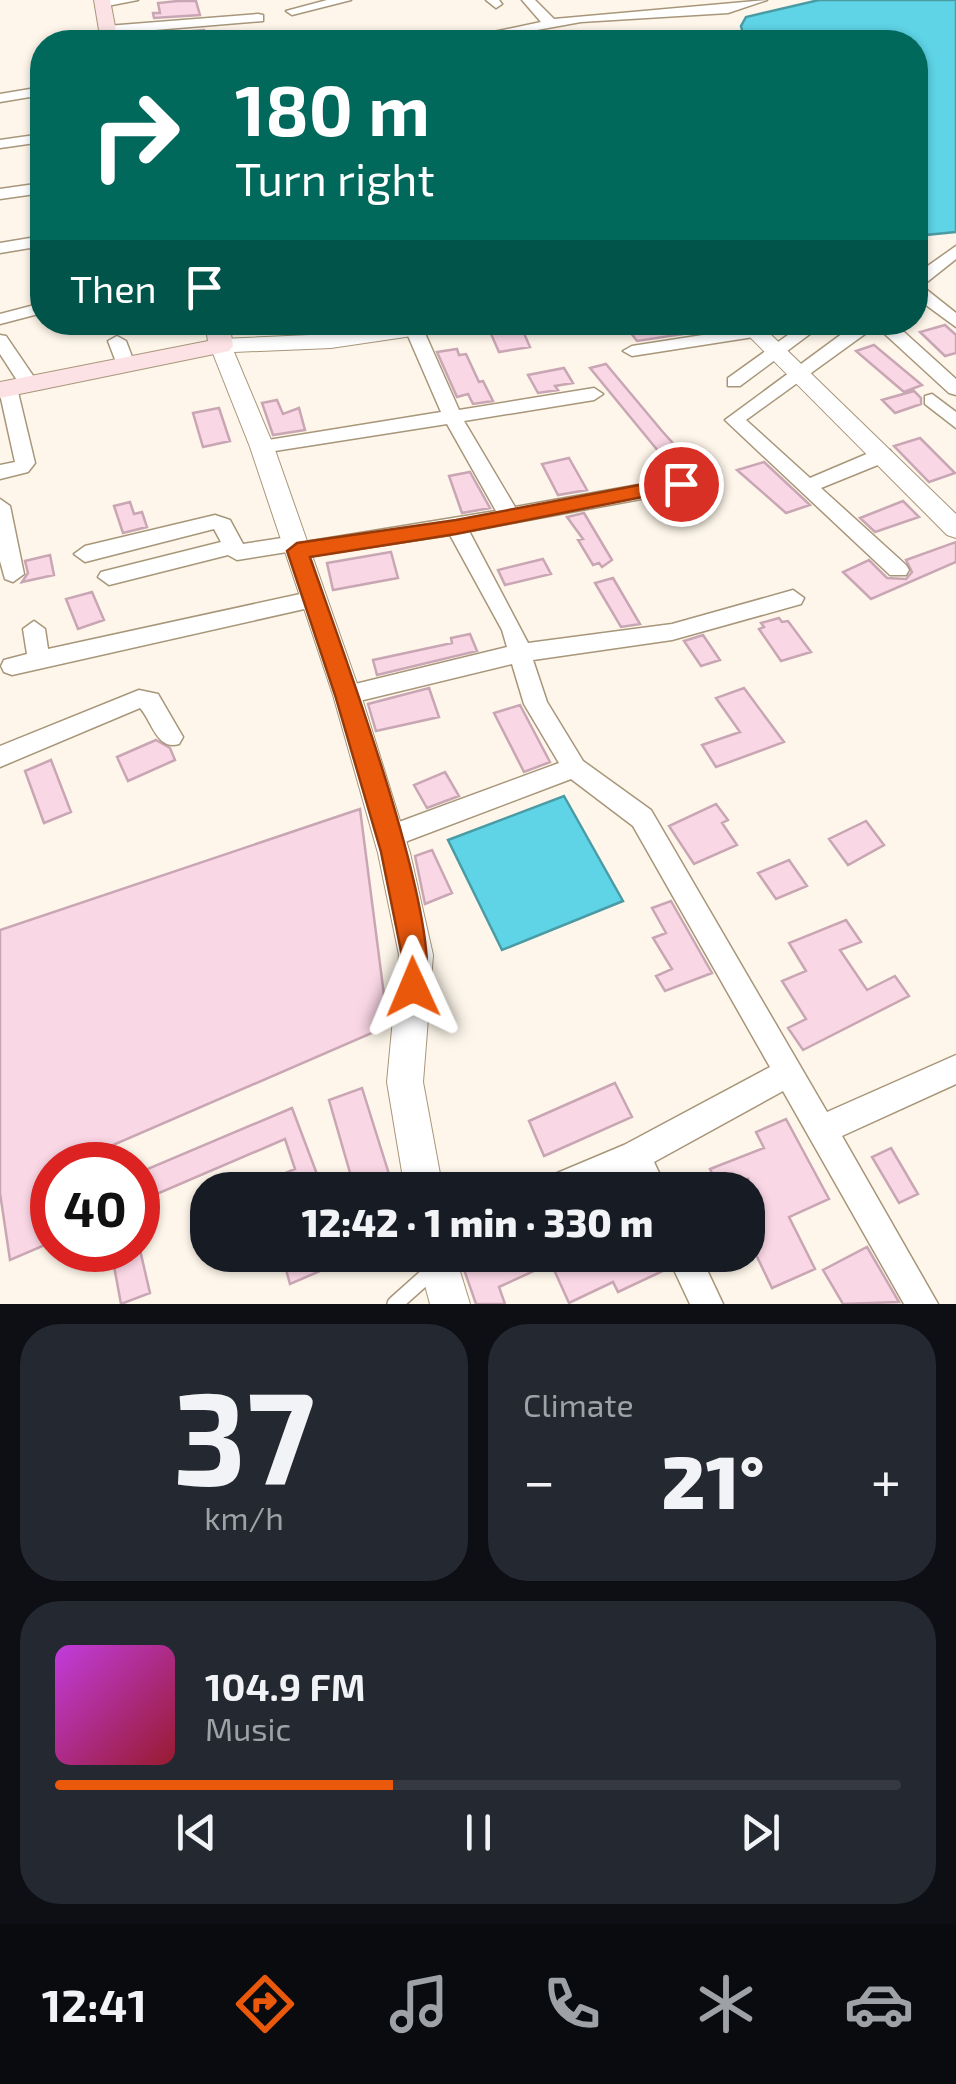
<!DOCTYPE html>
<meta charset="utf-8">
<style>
body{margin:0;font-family:"Exo 2",sans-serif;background:#242831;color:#f1f3f6;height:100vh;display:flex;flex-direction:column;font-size:38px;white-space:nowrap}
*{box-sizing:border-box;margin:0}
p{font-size:32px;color:#9ea1a6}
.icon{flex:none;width:55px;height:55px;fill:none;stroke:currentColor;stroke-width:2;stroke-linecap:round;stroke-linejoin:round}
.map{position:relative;height:1304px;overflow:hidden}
.details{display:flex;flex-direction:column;gap:20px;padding:20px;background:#0d0f14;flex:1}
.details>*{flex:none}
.banner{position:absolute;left:30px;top:30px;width:898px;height:305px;border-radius:40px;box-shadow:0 2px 8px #0004;background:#00695c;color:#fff;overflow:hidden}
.speed{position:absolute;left:30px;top:1142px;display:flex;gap:20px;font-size:50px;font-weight:700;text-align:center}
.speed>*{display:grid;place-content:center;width:130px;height:130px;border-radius:50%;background:#171b24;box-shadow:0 2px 8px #0004;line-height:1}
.speed .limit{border:15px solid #d22;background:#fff;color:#111}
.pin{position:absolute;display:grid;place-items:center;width:85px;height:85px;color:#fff;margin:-42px;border:5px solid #fff;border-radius:50%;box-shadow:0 2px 10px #0007}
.me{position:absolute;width:110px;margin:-55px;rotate:359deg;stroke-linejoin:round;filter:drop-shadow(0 0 8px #0008)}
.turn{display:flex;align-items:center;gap:35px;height:210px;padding:0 40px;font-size:45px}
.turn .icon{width:130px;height:130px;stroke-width:2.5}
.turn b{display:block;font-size:70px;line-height:85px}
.then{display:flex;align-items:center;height:95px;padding:0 40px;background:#0003;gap:20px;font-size:38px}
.big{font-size:75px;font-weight:800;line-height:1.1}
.details .tile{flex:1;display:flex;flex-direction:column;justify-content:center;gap:15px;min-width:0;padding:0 35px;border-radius:40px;background:#242831}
.details .dial{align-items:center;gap:0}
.dial b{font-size:130px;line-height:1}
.song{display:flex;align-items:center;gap:30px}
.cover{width:120px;height:120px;border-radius:15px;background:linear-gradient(135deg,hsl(290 70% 55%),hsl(350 70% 35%))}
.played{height:10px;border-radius:5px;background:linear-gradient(90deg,#ea580c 40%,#363941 40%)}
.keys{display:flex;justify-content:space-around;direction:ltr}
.heat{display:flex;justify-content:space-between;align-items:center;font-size:55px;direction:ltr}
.details .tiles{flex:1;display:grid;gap:20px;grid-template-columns:1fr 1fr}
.tile:last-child{grid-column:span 2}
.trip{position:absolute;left:190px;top:1172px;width:575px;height:100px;border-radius:40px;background:#171b24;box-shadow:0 2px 8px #0004;font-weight:800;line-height:100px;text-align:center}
.tabs{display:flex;height:160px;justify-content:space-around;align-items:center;background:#090b0e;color:#9ea1a6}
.tabs .icon{width:70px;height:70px}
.tabs .on{color:#ea580c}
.tabs b{font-size:45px;color:#f1f3f6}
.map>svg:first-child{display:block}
.water{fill:#5ed4e6;stroke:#4a9ba4;stroke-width:2.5}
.building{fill:#fad7e5;stroke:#c9a6b4;stroke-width:2.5}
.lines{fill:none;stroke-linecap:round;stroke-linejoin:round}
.service-casing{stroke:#a8967a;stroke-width:18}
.minor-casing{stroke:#a8967a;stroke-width:3}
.tertiary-casing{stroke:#a8967a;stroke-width:2}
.secondary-casing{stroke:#a8967a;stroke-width:2}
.service{stroke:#fff;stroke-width:15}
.minor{fill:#fff;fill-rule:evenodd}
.tertiary{fill:#fff;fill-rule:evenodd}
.secondary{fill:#fce2e4;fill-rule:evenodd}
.route{fill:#ea580c;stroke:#983908;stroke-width:2.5}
</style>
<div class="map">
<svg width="956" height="1304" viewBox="0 0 956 1304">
<rect width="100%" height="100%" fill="#fef6ea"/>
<path class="water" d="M819 0H956V232L915 236V42H745L741 26 746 17Z
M564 796 623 901 502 950 448 840Z"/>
<path class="building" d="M178 1H196L200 15 154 18 153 13H160L158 3Z
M204 30 207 42H122V37Z
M519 322 530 347 499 352 488 327Z
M652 322H730V327L637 341 627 328Z
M945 325 956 335V353L945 356 920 332Z
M874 345 922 385 904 392 856 351Z
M457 349 459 355 466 354 479 382 483 381 493 401 473 404 468 394 457 397 437 352Z
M606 364 662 431 698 471 677 474 590 368Z
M564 368 573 383 555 386 558 390 538 393 528 375Z
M914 391 921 398V404L895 413 882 400Z
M277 400 283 414 299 408 305 430 273 435 262 403Z
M219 408 230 441 203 447 193 413Z
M920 438 955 473 929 482 894 446Z
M569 458 587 490 558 495 542 464Z
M764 462 810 505 786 513 737 470Z
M470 472 490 508 462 513 449 476Z
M903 501 919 517 875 532 860 518Z
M130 502 134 514 142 512 147 527 123 533 114 506Z
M584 513 612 560 602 567 599 563 593 565 578 540 583 539 567 517Z
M956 542V562L871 599 843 572 869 560 887 578 906 579 912 572 906 560Z
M391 552 398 578 333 590 327 563Z
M50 555 54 575 22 582 28 573 25 561Z
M543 559 551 574 505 585 498 570Z
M613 578 640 624 621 627 595 583Z
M92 592 104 620 78 629 66 599Z
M779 618 782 622 788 621 811 652 781 661 759 629 764 627 761 623Z
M470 634 477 651 377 675 373 660 452 643 451 638Z
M703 635 720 660 701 666 684 641Z
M429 688 439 717 376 731 368 704Z
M744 688 784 742 716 767 702 745 740 732 716 698Z
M520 705 550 762 524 772 494 713Z
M156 740 170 748 175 760 128 781 117 757Z
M51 760 71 812 44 823 25 771Z
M445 772 459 796 427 808 414 785Z
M716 804 728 820 722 823 737 845 694 864 669 826Z
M360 809 388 1026 67 1165H52V1242L10 1260 0 1193V930Z
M866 821 884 845 848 865 829 839Z
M432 850 452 893 425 904 415 856Z
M789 860 807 886 776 899 758 873Z
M671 901 712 973 665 991 656 976 672 969 653 938 666 933 652 908Z
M846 920 861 942 840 950 867 990 895 976 909 996 803 1050 788 1028 806 1019 782 981 806 971 789 943Z
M615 1083 632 1117 544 1156 529 1121Z
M362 1088 394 1190H355L329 1100Z
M292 1108 323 1190H245L295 1169 285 1139 138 1202V1173Z
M786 1119 829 1199 789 1217 815 1269 772 1288 748 1238V1179L720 1190 710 1169 764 1148 756 1132Z
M891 1148 918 1194 899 1203 872 1157Z
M867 1247 899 1302 843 1304 823 1270Z
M111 1250H140L150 1293 121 1304Z
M282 1255H357L290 1284Z
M467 1255H663L669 1268 618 1292 613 1282 569 1303 551 1263 499 1287 505 1304H476L460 1258Z"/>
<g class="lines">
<defs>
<path id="service" d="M395 1304 432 1271"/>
<path id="minor" d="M99 0H138L102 7 96 3Z
M327 0H351L292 15 286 11Z
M486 0H499L502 4 496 8Z
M522 0H535L554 19 767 0 728 13 581 22 471 42H446L541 22Z
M258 14 263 15V21L107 34 100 30 107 26Z
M42 87V95L0 102V94Z
M42 134V142L0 148V140Z
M42 183V193L0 199V189Z
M42 236V246L0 253V243Z
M956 246V259L922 286 956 313V327L915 297V275Z
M42 303V313L0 324V314Z
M402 322H420L459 410 594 388 603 394 594 400 464 421 515 507 711 472 721 479 711 486 469 531 528 643 672 624 793 590 804 598 801 604 672 640 533 660 547 702 583 761 651 810 827 1112 956 1055V1084L842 1136 938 1304H904L783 1091 654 1162 667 1190H636L628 1174 591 1190H539L543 1179 624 1145 770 1067 633 826 571 779 389 848 380 845 376 837 380 829 559 763 524 704 512 664 347 704 339 701 335 695 339 689 347 686 507 647 502 630 450 535 297 558 287 552 237 560 228 555 109 585 98 577 101 572 221 542 214 529 85 562 74 554 85 546 215 515 230 520 243 544 295 536 305 542 496 511 447 424 262 453 252 447 262 441 441 412Z
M806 322H826L740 386H728V378Z
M858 322H893L956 379V395L949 393 876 326 746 420 810 478 876 450H890L893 455 890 460 821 488 906 565 909 570 906 575H890L725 420Z
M754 327 760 328V336L632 356 623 351 632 346Z
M0 335 6 336 36 380V388H22L0 354Z
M117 336 126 341 134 362 131 366 125 368 116 362 108 341Z
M8 382 17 388 35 463 28 472 0 479V465L15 462 0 394 1 384Z
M932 394 956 412V428L925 404V396Z
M0 499 10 506 24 574 13 582 5 579 0 561Z
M314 591 325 599 322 605 12 675 4 672 1 666 4 660 27 654 23 629 34 621 45 629 48 649Z
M139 690 158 694 183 737 179 744C157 751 152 721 140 708L0 767V746Z
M667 1255H700L723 1304H690Z"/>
<path id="tertiary" d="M417 322H476L466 328 331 348 234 352 274 447 361 695 410 853 433 955 423 1082 443 1190H405L387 1082 399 955 378 853 333 695 250 447 210 346 221 339 331 334Z
M735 322H758L956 514V538L947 535Z
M417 1255H455L470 1304H430Z"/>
<path id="secondary" d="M94 0H110L118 42H101Z
M205 322H229L233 346 229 351 0 398V382L208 341Z"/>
</defs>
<use href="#service" class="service-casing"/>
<use href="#minor" class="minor-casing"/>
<use href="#tertiary" class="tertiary-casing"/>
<use href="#secondary" class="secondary-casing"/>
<use href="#service" class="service"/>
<use href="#minor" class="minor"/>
<use href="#tertiary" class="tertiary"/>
<use href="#secondary" class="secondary"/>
</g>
<path class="route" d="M681 477 688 479V488L456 534 310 557C336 633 450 934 423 996L413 1000 403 996 399 987 402 956 381 852 335 695 287 551 297 543 456 520Z"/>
</svg>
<div class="speed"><div class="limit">40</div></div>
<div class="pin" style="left:681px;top:484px;background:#d93025"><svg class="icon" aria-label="arrive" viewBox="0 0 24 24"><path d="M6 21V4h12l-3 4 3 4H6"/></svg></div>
<svg class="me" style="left:413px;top:987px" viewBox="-20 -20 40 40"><path d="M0-17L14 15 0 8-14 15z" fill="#ea580c" stroke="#fff" stroke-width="4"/></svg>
<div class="trip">12:42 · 1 min · 330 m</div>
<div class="banner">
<div class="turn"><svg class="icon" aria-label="right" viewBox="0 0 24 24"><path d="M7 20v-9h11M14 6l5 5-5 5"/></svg><div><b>180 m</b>Turn right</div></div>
<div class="then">Then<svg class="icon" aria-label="arrive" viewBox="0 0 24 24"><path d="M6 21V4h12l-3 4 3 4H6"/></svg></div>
</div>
</div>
<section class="details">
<div class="tiles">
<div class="tile dial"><b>37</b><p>km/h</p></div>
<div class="tile"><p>Climate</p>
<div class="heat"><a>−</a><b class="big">21°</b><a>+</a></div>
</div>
<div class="tile">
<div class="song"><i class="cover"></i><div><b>104.9 FM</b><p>Music</p></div></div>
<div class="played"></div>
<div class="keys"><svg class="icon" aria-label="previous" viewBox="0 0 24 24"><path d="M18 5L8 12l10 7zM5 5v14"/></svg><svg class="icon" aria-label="pause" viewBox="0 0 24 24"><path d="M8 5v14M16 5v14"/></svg><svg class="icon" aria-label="next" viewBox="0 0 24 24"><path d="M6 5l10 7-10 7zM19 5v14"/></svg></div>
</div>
</div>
</section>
<nav class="tabs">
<b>12:41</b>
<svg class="icon on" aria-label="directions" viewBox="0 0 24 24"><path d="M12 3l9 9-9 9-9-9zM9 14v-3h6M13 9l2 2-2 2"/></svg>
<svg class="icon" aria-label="music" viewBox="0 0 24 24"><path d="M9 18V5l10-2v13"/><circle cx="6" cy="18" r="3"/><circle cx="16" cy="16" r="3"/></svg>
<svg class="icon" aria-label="phone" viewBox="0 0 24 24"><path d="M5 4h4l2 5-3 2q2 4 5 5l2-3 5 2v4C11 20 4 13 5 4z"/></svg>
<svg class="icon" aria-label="climate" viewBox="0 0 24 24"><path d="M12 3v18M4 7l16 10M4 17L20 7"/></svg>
<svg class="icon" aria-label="car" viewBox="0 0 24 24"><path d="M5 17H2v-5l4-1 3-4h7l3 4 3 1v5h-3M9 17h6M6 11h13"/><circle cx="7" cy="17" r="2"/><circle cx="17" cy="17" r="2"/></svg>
</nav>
